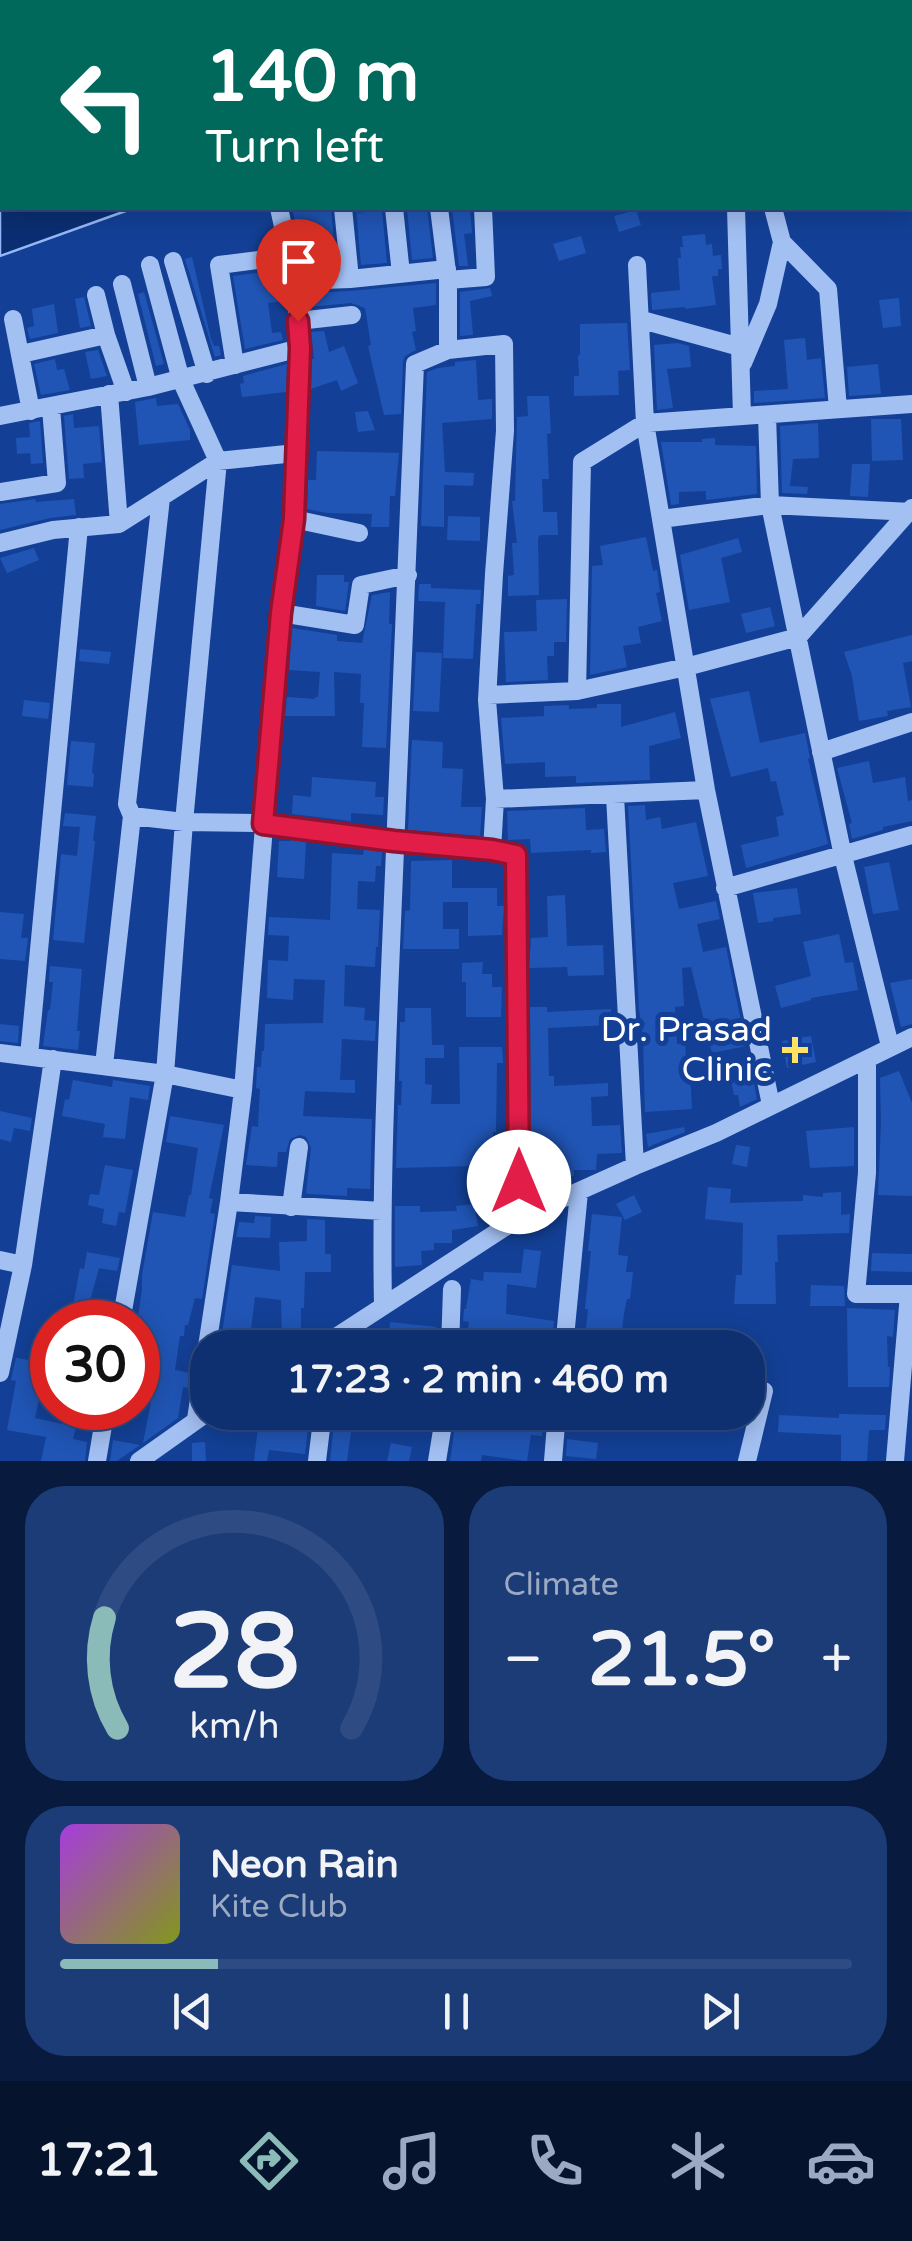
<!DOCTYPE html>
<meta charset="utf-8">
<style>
body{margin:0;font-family:"Varela Round",sans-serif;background:#1c3c78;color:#f1f3f6;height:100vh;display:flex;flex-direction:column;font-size:38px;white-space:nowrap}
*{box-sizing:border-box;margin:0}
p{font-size:32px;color:#9ba9c3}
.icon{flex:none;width:55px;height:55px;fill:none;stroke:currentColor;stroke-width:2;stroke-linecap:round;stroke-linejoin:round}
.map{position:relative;height:1461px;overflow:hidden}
.sheet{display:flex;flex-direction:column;gap:25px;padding:25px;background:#081a3e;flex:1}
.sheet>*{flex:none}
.guide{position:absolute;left:0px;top:0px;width:912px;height:210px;box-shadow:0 5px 25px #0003,0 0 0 2px #2e4b83;background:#00695c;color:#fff;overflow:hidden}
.speed{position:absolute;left:30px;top:1300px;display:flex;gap:20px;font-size:50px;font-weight:700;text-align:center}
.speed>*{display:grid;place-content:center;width:130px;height:130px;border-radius:50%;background:#0e3070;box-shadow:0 5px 25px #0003,0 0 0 2px #2e4b83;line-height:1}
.speed .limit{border:15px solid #d22;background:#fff;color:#111}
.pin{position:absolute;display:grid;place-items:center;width:85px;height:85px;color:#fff;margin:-102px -42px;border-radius:50% 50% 50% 0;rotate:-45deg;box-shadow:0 0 10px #0007}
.pin .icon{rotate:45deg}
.me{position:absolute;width:110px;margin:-55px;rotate:0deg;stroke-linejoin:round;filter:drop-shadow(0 0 8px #0008)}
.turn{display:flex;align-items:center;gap:35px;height:210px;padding:0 40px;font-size:45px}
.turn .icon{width:130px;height:130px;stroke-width:2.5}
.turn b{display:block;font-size:70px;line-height:85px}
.big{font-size:75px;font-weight:700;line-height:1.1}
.sheet .tile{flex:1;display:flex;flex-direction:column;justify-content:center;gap:15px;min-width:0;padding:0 35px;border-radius:40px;background:#1c3c78}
.sheet .dial{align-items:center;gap:0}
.dial svg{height:260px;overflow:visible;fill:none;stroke:#2e4b83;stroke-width:7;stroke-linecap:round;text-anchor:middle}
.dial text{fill:#f1f3f6;stroke:none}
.song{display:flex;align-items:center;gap:30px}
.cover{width:120px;height:120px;border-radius:15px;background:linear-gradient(135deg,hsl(280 70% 55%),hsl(70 70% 35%))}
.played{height:10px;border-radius:5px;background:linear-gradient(90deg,#8bbbb9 20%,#2e4b83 20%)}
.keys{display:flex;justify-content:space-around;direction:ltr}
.heat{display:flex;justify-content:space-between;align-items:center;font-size:55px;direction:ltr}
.sheet .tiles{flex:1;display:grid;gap:25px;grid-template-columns:1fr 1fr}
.tile:last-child{grid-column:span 2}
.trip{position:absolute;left:190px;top:1330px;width:575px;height:100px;border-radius:40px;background:#0e3070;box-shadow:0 5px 25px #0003,0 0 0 2px #2e4b83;font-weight:700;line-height:100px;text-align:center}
.menu{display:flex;height:160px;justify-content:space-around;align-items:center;background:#06132d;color:#9ba9c3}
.menu .icon{width:70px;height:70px}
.menu .active{color:#8bbbb9}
.menu b{font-size:45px;color:#f1f3f6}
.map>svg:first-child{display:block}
.water{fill:#0b2e72;stroke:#95b9f6;stroke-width:2.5}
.building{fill:#2055b5}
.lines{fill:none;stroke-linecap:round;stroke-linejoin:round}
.minor{stroke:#a3c0f3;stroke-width:18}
.route-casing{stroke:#92132f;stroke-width:25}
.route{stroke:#e11d48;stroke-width:18}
.poi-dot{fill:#ffe165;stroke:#134096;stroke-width:4}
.labels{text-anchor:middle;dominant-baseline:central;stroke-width:10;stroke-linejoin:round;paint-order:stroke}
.poi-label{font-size:35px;fill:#fff;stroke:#134096;text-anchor:end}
</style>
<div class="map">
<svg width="912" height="1461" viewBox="0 0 912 1461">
<rect width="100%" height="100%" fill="#134096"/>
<path class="water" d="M0 0H912V45L910 46V2H2V208H134L0 256Z"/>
<path class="building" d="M292 208H331L336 267 305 268Z
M356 208H357L358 213 382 210 387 263 361 265Z
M407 208H427L433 258 412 260Z
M452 208H470L472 233 464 234 468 266H459Z
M636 210 641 225 619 232 614 216Z
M705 234 706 245 712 244 713 256 721 255 722 269H718V276H712L716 305 685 309V307L652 310 651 293 680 290 678 258H681L680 247H683L682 236Z
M581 236 586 253 559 261 553 244Z
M192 257 211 339 214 346H219L221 355 215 357 185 259Z
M280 270 284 301 268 303 272 333 281 332 283 340 245 349 233 276Z
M436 283V305L413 308 416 331 412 332 416 350 405 356 403 362 401 414 384 415 368 346 371 345 365 308 351 303 309 307 308 293 351 291Z
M490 288 492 296 470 301 473 335 460 336V292Z
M144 292 164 364 156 366 138 294Z
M84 297 91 326 80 328 75 299Z
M899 298 901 326 883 328 879 300Z
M54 304 58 333 30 339 27 328 34 326 32 309Z
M627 323 630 370 618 371 619 395 574 396V376H579L578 356 580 355V324Z
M324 331 329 352 344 346 358 383 341 391 337 380 311 389 312 359H314L311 332Z
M805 338 807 360 821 358 825 398 754 403V391L788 389 784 340Z
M678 343 689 346 691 367 667 369 673 408 657 410 654 345Z
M98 350 107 376 91 379 85 352Z
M55 359 57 370 64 369 70 390 41 395 34 364Z
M476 360 478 400 492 399V419L442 423 445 472 474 473 473 486 444 485V527L421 526 427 372 438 368 455 366V362Z
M287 364 286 392 242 397 240 384 244 383 243 376Z
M878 364 881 394 849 396 847 367Z
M527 396H549L551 433 547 434 549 479H542L543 512H557L558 535H540L538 538 539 595 508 596V576L514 575 512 543H517L512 501H515L517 417 528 416Z
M156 398 157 406 178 404 190 430V440L139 445 135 402Z
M368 411 375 430 358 432 355 412Z
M73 414 74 428 99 426 102 462 83 464 84 478 69 479 64 416Z
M871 419H901L903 460 872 461Z
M40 421 43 463 31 464 30 453 17 454 16 438 30 437 29 423Z
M818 423 819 458 793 459 790 486 808 487 807 494 782 493 780 426Z
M715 438V445L756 446 757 494 706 500V491L679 492V504L671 505 661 442H702V439Z
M317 451 399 453 395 496H390L389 527H371L372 514 327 513 307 509 308 480H316Z
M852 464H870L868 497 850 496Z
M35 499 36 502 74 499 76 515 50 518 0 530V504Z
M448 516 480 517V541L447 540Z
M646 537 653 571 657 570 660 592 656 593 662 621 638 627 641 643 623 646 627 667 590 675 592 566 603 565 600 546Z
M738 538 742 552 721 558 730 602 689 610 680 555Z
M34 548 39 560 7 573 0 558Z
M317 575H344V582H349L345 611 316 606Z
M419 584H431V588L481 590 480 604H476L473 659 443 658 445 602 418 601Z
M390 592 389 624H392L386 748 362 747 364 703H360L361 674 334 672 335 716H285L287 697 315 699V697H318L320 672 289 670 292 628 337 635V641L362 643 372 595Z
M567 599 566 642H554V656H547L548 680 506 682 504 632 537 631 536 600Z
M770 607 775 626 746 633 741 614Z
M912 635V661L903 663 911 707 887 711 888 716 859 721 852 676 844 652Z
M80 649 111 652 109 664 79 661Z
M416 652 442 653 439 712 413 711Z
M749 691 760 743 805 733 810 758 808 759 828 844 746 868 741 845 779 836 776 817 784 815 776 781 771 782 768 768 731 777 710 699Z
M24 700 50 703 48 719 22 716Z
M597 704H621V727L675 712 681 738 649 746 650 780 576 783V776L545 777V762L505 764 501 718 544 716V706L569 705V709L597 708Z
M412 740 443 742 442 768 463 769 461 807H482L480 836 408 830Z
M71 741 95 743 92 773 94 774 93 787 67 785Z
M869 761 873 783 905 777 908 801 912 800V821L883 827V830L852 839 849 824 852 823 837 768Z
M312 777 376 782 375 797H384L383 815 351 813V821L292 814 293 795 311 797Z
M645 805 646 820 660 817 662 829 696 822 708 876 673 883 679 909 716 901 720 919 697 924 703 952 726 947 746 1046 712 1053 691 967 682 968 684 1006 675 1007 677 1044 685 1043 687 1070H690L692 1109 645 1112 643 1038 639 1009 628 806Z
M585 808 586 830 604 829 606 852 591 853V850L531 853 530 839 508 840 507 811Z
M65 813 96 816 93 841H95L84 943 53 940 61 854 77 856 80 827 63 826Z
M291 839 306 842 304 879 277 877 279 841H291Z
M364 849 382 852 381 866H376L375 882 358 881 357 909 380 910 378 947H376L375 967 345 965 344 1006 365 1008 364 1020 376 1021 375 1041 342 1039 340 1080H355V1093L305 1091 303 1116 372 1119 370 1189 347 1188V1196L308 1194 306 1193 311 1148 306 1137 300 1135 290 1139 286 1152H278L277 1167 246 1165 252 1126 258 1127 260 1089 256 1088 257 1067H261L262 1051H264L265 1024 323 1023 325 980 294 979 293 1000 267 998 268 960 288 961 289 936 268 935 269 917 330 920 332 853 363 855Z
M452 860V888H497V906H504L502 935 468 936V902H443V929H459V949H403L405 911 410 910 411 861Z
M889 862 899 910 873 914 864 867Z
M797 888 801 914 773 918V921L758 923 753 893Z
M565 895 567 946 603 945 604 975 568 976 567 967 529 968 531 938 548 937 547 896Z
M0 912 24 914 21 938H28L25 961 0 959Z
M839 934 845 963 853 962 858 990 811 998V1000L781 1008 775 986 811 976 803 942Z
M483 962 482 974H492V987H502L501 1017H466V982H462V963Z
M50 966 82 969 77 1031H80L78 1050 43 1046 48 1010H50L53 982H49Z
M912 979V1024L901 1027 890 983Z
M530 1007H547V1012L611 1009 612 1025 548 1028 549 1076H554V1086L608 1083V1096L591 1097 592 1126 620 1125 622 1153 597 1154 596 1170H574V1176L552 1177 551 1156 531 1157Z
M405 1008H431L432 1045H444V1058H425V1084L432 1085 431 1104H460L459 1047H502L503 1063H497L496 1132H493V1163L497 1162V1175H500V1199H478V1173H476V1166L396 1168 398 1105H401L402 1081H399L400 1022H405Z
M0 1024 19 1026 18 1043 0 1041Z
M811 1036 816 1062 787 1068 782 1041Z
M899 1071 912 1103V1196L878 1195 881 1123 880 1078Z
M752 1073 757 1099 740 1107 738 1095H734L730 1077Z
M73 1080 112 1087 113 1080 150 1086 148 1100 130 1097 125 1139 103 1137 105 1124 62 1116 65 1099 69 1100Z
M0 1111 32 1118 30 1131 14 1128 11 1142 0 1139Z
M170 1116 224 1125 209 1198 213 1199 210 1213 215 1214 202 1299 195 1298 188 1325H185L184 1336H180L175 1370 190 1373 188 1388 183 1387 178 1418 143 1443 151 1402 138 1400V1318L142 1289V1275L153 1212 185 1217 189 1195H191L198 1148 166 1142Z
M684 1127 685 1132 648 1147 646 1134Z
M854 1127V1166L810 1168 806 1131Z
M736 1145 750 1147 747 1167 732 1164Z
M105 1165 133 1170 125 1213 119 1212 116 1226 102 1223 104 1209 88 1205 90 1194 99 1195Z
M708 1187 731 1189 730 1203 803 1201V1195L823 1197V1193L841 1192V1215L850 1214 849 1233 777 1235 778 1262H775L776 1304H734L736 1275H742L743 1223 705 1219Z
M634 1195 642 1212 625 1220 616 1204Z
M474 1204 478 1226 452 1230V1243H434V1250L421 1251 422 1265 395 1267V1206H420V1212L457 1211 456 1206Z
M592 1214 622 1217 618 1255 628 1256 626 1272H633L630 1299H627L624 1313 620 1348H577L578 1337 585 1338 588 1309H585L591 1251H588Z
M255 1216 271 1217 270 1238 236 1237 239 1222 254 1223Z
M307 1219 325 1220V1254H331V1272H305L304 1308H301V1341H282L281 1300 255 1297 249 1346 230 1344V1348H220L232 1265 280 1271 279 1242 307 1241Z
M524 1249 541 1251 536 1288 507 1284 506 1314 554 1321 552 1348H465L469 1322 463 1321 464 1309H466L471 1279 483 1281 484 1272 521 1273Z
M87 1252 120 1258 117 1271 99 1268 88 1308 73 1305 80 1268 84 1269Z
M872 1253 912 1254V1272L871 1271Z
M811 1285 844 1286 845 1306H810Z
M847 1308 895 1310 893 1337 887 1336 888 1367H890L889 1387H848Z
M390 1322 436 1327 434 1340 414 1338 413 1348H388Z
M16 1358 47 1363 35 1418 76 1427 73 1439 87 1442 85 1461H41L46 1437 7 1430 16 1381 11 1380Z
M274 1412H310L305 1454 269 1450 267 1461H254L259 1418 274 1420Z
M335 1412H354V1432H351L347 1461H330Z
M457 1412H494V1418L544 1423 542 1436 531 1435 527 1461 482 1455 481 1461H450Z
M839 1414 886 1415 885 1430H869L867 1461H841V1435L778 1432 779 1415 839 1418Z
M567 1439 598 1443 596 1459 566 1456Z
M113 1440 140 1445 117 1461H110Z
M205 1442 206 1461H192V1443Z
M391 1443 412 1447 409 1461H387Z"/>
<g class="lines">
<path class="minor" d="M343 208 350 279
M394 208 401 274
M439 208 448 280V350
M736 208 742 416
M773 208 782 242 828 289 838 409
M173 261 207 374
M637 265 645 423 706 790 771 1105
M448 280 486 277 483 208
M295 281 350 279 447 269
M122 284 148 387
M96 295 106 335 126 392
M13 319 31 411
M642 320 740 347
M298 321 352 315
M21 354 106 335
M743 363 768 304 782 242
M235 365 219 265 289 256
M109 394 119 524
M767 415 770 505 843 856 890 1046
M0 416 148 387 300 348
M0 492 57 483 51 408
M294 519 359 533
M661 519 770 505 912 512
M0 543 53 530 119 524 218 461 181 380 150 265
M281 613 355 625 361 585 408 575
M577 691 582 462 645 423 912 404
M488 695 577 691 686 667 798 637 912 508
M821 752 912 722
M615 796 635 1166
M495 799 706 790
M132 816 184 822 263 823 394 841 492 850
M725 888 912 835
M0 1053 165 1074 243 1090
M29 1056 79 527
M867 1060V1173L856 1294H912
M104 1065 132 816 127 804 161 498
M229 1202 382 1211
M291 1207 299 1147
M0 1260 23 1265
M383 1306C381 1202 385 1099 389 995 396 784 408 575 415 364L448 350 504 344 505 431 494 574 487 700 495 799 492 850 516 855 519 1218
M121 1322 165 1074 184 822 218 461 296 453
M319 1348 519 1218 635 1166 716 1133 912 1037
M450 1348 452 1289
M564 1348 579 1192
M0 1373 23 1265 53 1059
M196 1419 229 1202 243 1090 281 613 294 519 300 348 295 281 279 208
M97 1461 106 1408
M139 1461 204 1415
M317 1461 323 1412
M437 1461 445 1412
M553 1461 557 1412
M747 1461 764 1391
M895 1461 909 1294"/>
</g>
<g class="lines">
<defs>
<path id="route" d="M298 321 300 348 294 519 281 613 263 824 394 841 492 850 516 855 519 1182"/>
</defs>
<use href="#route" class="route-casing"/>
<use href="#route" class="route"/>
</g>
<path class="poi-dot" d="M790 1035h10v10h10v10h-10v10h-10v-10h-10v-10h10z"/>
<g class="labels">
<g class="poi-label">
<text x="772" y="1030">Dr. Prasad<tspan x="772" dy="40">Clinic</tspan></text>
</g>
</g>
</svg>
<div class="speed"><div class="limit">30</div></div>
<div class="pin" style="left:298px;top:321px;background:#d93025"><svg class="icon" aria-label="arrive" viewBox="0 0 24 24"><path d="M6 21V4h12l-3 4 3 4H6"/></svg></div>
<svg class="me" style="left:519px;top:1182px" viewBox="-20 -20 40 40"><circle r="19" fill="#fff"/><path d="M0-13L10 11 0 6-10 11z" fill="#e11d48"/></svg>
<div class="trip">17:23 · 2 min · 460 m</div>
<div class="guide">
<div class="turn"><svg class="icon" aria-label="left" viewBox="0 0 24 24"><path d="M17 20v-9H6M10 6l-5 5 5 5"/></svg><div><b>140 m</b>Turn left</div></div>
</div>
</div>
<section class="sheet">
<div class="tiles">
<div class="tile dial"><svg viewBox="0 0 100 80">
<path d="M14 69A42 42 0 1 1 86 69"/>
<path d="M14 69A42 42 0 0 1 10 35" stroke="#8bbbb9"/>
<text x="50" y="56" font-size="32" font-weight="700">28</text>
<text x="50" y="72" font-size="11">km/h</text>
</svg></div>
<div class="tile"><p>Climate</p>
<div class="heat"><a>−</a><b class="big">21.5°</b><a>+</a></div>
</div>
<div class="tile">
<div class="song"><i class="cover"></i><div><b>Neon Rain</b><p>Kite Club</p></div></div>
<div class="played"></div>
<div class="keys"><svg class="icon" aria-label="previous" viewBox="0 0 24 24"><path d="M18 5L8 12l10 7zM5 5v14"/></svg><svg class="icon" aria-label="pause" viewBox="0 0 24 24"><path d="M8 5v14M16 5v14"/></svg><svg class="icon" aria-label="next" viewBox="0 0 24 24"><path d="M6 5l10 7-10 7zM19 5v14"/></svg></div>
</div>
</div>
</section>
<nav class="menu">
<b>17:21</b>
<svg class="icon active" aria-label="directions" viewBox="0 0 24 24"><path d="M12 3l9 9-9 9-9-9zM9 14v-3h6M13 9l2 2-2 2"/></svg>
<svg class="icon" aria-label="music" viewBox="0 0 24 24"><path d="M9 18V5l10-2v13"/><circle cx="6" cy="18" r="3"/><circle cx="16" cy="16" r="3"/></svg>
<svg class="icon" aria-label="phone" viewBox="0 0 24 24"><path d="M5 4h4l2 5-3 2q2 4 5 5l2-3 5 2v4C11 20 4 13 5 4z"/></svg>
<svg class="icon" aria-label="climate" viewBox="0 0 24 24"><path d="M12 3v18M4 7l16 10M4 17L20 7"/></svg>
<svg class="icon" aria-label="car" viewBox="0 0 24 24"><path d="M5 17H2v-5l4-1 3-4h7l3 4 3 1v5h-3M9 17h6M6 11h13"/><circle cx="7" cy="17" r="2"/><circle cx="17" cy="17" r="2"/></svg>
</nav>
